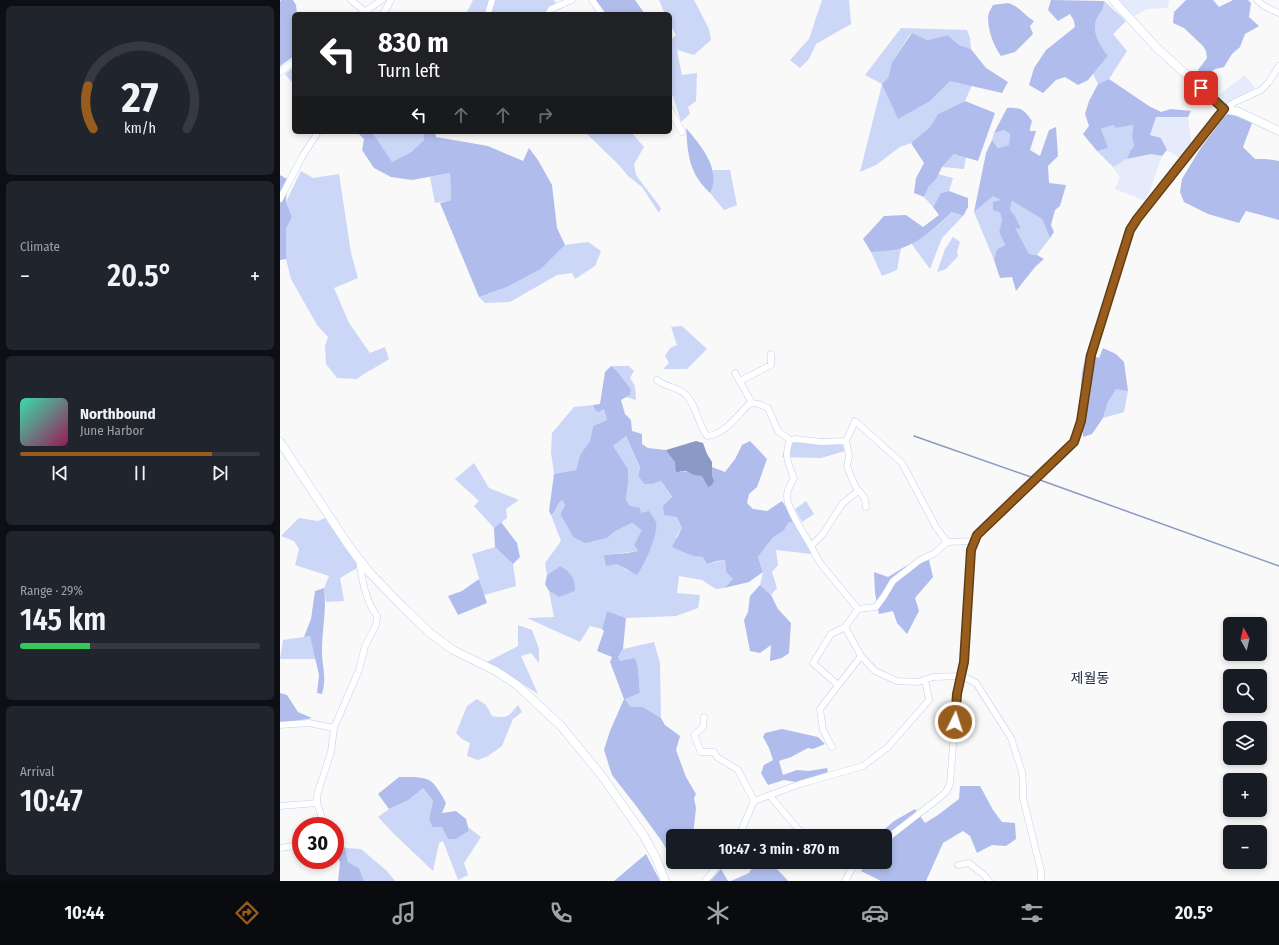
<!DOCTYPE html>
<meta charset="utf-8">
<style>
body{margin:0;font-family:"Fira Sans Condensed","Noto Sans KR",sans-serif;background:#20242c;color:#f1f3f6;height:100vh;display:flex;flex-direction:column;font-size:15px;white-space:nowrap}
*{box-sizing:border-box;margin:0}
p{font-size:13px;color:#9ea1a6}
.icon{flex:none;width:22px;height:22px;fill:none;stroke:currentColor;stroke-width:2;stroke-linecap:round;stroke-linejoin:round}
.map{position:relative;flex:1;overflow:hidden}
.side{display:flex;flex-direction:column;gap:6px;padding:6px;background:#0d0f14;width:280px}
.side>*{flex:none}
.banner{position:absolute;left:12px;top:12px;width:380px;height:122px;border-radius:6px;box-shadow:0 2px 6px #0003;background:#202124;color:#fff;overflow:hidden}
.needle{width:26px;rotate:352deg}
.buttons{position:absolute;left:943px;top:617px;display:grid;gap:8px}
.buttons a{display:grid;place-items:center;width:44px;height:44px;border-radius:6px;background:#171b24;box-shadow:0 2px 6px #0003;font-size:20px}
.speed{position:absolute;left:12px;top:817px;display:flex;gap:8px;font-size:20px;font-weight:700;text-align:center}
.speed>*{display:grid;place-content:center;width:52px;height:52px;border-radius:50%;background:#171b24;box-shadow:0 2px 6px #0003;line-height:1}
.speed .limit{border:6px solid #d22;background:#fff;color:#111}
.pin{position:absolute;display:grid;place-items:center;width:34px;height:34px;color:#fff;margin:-17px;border-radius:8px;box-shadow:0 2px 6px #0006}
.me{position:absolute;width:44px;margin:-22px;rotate:4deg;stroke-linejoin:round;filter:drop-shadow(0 0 3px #0008)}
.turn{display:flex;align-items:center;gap:14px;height:84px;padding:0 20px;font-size:18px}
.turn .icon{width:52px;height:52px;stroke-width:2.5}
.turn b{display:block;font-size:28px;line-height:34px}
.lanes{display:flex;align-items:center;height:38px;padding:0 20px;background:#0003;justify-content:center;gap:20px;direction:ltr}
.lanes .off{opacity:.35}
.big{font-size:30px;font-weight:600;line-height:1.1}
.side .widget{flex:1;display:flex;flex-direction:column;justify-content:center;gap:6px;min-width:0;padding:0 14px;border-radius:6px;background:#20242c}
.side .dial{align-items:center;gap:0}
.dial svg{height:104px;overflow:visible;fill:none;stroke:#363941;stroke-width:7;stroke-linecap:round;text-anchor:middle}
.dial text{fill:#f1f3f6;stroke:none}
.song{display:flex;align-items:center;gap:12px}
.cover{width:48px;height:48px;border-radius:6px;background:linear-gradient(135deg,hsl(160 70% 55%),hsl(330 70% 35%))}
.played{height:4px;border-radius:2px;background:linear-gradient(90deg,#985d1c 80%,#363941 80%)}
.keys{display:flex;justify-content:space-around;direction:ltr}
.heat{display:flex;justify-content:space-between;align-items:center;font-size:22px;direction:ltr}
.charge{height:6px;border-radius:3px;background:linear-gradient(90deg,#34c759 29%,#363941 0)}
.trip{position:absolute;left:386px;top:829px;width:226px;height:40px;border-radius:6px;background:#171b24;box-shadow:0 2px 6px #0003;font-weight:600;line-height:40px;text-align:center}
.dock{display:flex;height:64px;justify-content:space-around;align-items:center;background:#090b0e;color:#9ea1a6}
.dock .icon{width:28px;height:28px}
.dock .active{color:#985d1c}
.dock b{font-size:18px;color:#f1f3f6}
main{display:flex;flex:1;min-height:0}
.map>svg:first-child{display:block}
.built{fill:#e6ebfc}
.green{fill:#ccd6f7}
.forest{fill:#b0bdec}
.water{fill:#8c98c6}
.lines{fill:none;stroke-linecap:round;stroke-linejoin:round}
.stream{stroke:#8c98c6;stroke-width:1.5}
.minor-casing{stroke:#c4cef0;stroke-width:7}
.tertiary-casing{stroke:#c4cef0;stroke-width:9}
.minor{stroke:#fff;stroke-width:6}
.tertiary{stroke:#fff;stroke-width:8}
.route-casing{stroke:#633c12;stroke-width:10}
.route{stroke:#985d1c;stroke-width:7}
.labels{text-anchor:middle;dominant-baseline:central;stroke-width:3;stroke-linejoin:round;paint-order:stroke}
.quarter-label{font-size:14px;fill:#262c46;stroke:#fff}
</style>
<main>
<section class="side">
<div class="widget dial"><svg viewBox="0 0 100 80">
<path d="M14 69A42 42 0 1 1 86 69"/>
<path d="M14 69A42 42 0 0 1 10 36" stroke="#985d1c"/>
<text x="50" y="56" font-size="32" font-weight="700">27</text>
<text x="50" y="72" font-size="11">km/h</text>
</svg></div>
<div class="widget"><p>Climate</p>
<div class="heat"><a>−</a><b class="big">20.5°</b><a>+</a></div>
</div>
<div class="widget">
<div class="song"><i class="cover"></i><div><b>Northbound</b><p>June Harbor</p></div></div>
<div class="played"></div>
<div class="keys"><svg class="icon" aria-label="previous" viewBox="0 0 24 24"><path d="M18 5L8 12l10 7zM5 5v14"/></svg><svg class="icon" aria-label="pause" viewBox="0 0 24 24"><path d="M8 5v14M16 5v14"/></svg><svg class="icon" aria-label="next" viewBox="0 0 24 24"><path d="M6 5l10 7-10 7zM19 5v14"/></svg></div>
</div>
<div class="widget"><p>Range · 29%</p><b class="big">145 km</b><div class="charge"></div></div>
<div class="widget"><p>Arrival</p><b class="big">10:47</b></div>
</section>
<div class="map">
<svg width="999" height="881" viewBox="0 0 999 881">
<rect width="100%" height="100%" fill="#f8f9f8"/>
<path class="built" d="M838 0H889L888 8 867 9 852 17 850 13Z
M965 75 975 88 946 106 936 97Z
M876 117H908L912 148 901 159 887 150 881 138 869 135Z
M871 154 882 156 866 201 835 189 840 177 833 167 847 159Z"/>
<path class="green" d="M193 0H273L276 2 263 14H186Z
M379 0H414L429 29 431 40 414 55 397 50 402 75 417 73 416 101 408 107 410 114 401 122 393 96 390 94V40L396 35 390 24V14H385Z
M542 0H569L571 24 536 44 529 59 520 68 510 60 529 39Z
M824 1 846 21 833 34 847 51 829 79 818 84 813 74 828 56C820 45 811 32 817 18 821 10 824 11 824 1Z
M621 28 687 30 690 38 691 49 679 45 668 35 647 40 631 33 612 62 608 78 650 101 670 80 679 83H693L685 101 658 114 650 127 631 143 620 147 596 165 580 172 602 84 585 75Z
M14 67V85L5 74Z
M833 125 836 128 853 125 852 137 854 146 850 151 847 159 833 167 817 151 827 148 821 129Z
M724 130 730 134 729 145 718 148 712 140 714 133Z
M92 132H143L144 140 131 152 112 162 109 160Z
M305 132H351L364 147 354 164 356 175 381 208 379 213 362 187 348 176 339 165Z
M674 154 686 157 684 169 662 167Z
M433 170H450L457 205 444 210 430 193 433 184Z
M21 171 33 178 59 174 71 253 78 278 54 288 69 323 90 353 105 347 109 359C99 366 87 371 77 379L57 378 46 364 45 346 48 337 37 325 11 279 6 259V229L12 217 6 202Z
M170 173 171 200 155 203 150 177Z
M658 174 673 178 669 191 661 193 653 207 644 197 649 186Z
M713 195 721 200 713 210 720 213 722 220 719 232 725 245 717 249 714 260 694 212Z
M732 201 762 219 770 238 757 255 749 254 734 228 741 229 730 210Z
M672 212 683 216 662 238 650 269 631 243C648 236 660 224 672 212Z
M673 237 680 242 677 252 678 256 666 269 657 272 665 249Z
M308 242 321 251 315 266 295 279 292 273 277 275 230 302 205 303 199 297 227 287 261 269 285 245Z
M621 248 617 270 602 276 591 252Z
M402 326 427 349 407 369H383L389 363 385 356 390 348 397 345 391 327Z
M331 366H349L354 371 350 378 355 386 356 400 346 397 350 395 351 389 337 371Z
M836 388 848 391 844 412 823 418 828 402Z
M313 405 315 410 324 408 327 420 313 426 310 442 300 455 296 470 274 474 271 452 272 433 294 407Z
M346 436 360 469 358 476 364 484H372L381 481 392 498 402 528 396 537C404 552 406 556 424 557L427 564 445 560 446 572 453 579 444 588 436 589 422 580 399 576 397 593 420 595 418 608 396 616 346 618 327 611 322 629 310 626 300 642 247 618 274 617 269 591 279 596 295 591 280 566 267 575 265 563 281 541 271 515C277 511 277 505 282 500L285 505 280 514 293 537 327 538 334 532 352 523 363 530 354 545 358 551 324 555 348 571 376 532 360 513 350 506 346 500 348 483V469L332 446Z
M509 437 560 439 565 451 541 458 502 457Z
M194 463 209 488 239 500 226 509 227 518 214 528 194 506 199 501 175 479Z
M526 501 534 514 522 522 515 509Z
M19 518 38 521 45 518 76 563 77 568 60 578 64 601 46 602 44 588 49 576 15 565 19 549 14 541 1 536Z
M515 521 531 554 496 550 498 565 492 572 497 588 491 595 480 585 483 572 478 557C481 553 492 538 495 536 504 530 502 535 508 523Z
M215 547 233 564 236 586 204 595 192 554Z
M238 625 252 630 259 649V663L251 653 241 656 258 694 207 662 238 646Z
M30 636 36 659H0L3 640Z
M374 642 380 663 381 718 363 707H350L344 699 360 693 358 668 340 661 338 657 343 649Z
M197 699 206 705 212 716C227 719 229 716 238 705L242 712 233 719 222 746 208 756 198 760 187 756 190 743 182 739 176 733 187 706Z
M143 788 153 801 149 819 162 827 176 839 189 831 188 827 201 837 184 863 188 875 178 880 163 841 159 843 153 871 113 833 98 817 109 809 120 805 133 797Z
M65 848 81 849 107 871 115 881H84L79 868 68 862Z"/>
<path class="forest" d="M1 0H13L16 5 17 14H14V56L0 66V2Z
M314 0H355L365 14H325Z
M771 0 824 1C824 11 821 10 817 18 811 32 820 45 828 56L808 80 798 85 785 77 776 80 763 93 749 85 754 68 766 50 795 27 794 21 790 14 778 21 768 10Z
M906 0H933L939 7 953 0H968L971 3 969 17 979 26 965 34 960 47 952 54 944 67 935 69 921 79 918 70 927 58 926 51 923 46 904 28 893 23 894 12Z
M728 3C739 6 744 15 754 21L750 26 753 34 735 52 721 56C713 45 708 30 708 17 708 13 711 9 713 5Z
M632 33 647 40 668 35 679 45 691 49 706 68 728 82 722 93 670 81 650 101 618 119 602 84 608 78 612 62Z
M829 79 869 106 881 112 891 109 911 111 908 117H876L870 135 881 138 887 150 882 156 871 154 847 159 850 151 854 146 852 137 853 125 836 128 833 125 821 129 828 148 817 151 803 134 809 126 805 114 809 101 818 84Z
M685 101 715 113 698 161 674 154 662 167 656 179 649 186 644 197 634 193 636 178 644 163 631 143 650 127 658 114Z
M727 108C742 107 744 110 752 121L750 128V131H756L750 150 760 156 769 130 776 127 778 156 768 166 769 183 786 185 780 206 775 210 771 225 774 232 770 238 762 219 732 201 730 210 735 216 741 229 735 228 749 254 757 255 764 259 755 267 736 291 732 277 720 278 714 260 717 249 725 245 719 232 722 220 720 213 713 210V202L721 200 713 196 694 212 706 153 712 140 718 148 729 145 730 134 724 130 714 133Z
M949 113 972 123 963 147 975 159H986L999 161V220L966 211 959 223 928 214 904 202 900 192 902 179 920 149 944 117Z
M406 128C418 142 437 164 433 184 433 187 431 190 430 193 409 173 408 156 406 128Z
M77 132H92L112 162 131 152 144 140 143 132H155L156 137 208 146 243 161 249 148 258 160 272 185 277 228 285 245 261 269 227 287 199 297 160 203 171 200 170 173 132 180 111 177 94 168 82 150 84 139Z
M0 175 7 179 6 202 12 217 6 229V259L0 260Z
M669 191 688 198V207L683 216 672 212C657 226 642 241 622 248 613 251 601 251 591 252L583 239 604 216 626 215 643 227 659 215 653 207 661 193Z
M823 348 836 354 844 362 848 391 836 389 828 402 823 418 812 434 803 437 801 388 802 372 806 353 819 358Z
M331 366 337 371 351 389 350 395 341 400 345 414 351 420 352 431 362 434V444L368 448 386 450 392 456 400 472C406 471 408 472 414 474 420 476 426 476 432 476V467L445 472 455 459 462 445 470 441 487 459 477 487 469 494 467 503 473 509 487 511 502 501 515 521 508 523C502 535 504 530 495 536 492 538 481 553 478 557L483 572 469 582 444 588 453 579 446 572 445 560 437 561 427 564 423 557 413 556 392 547 402 528 397 517 384 515 383 506 392 497 381 481 372 484H364L358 476 360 468 346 436 333 446 348 469V483L346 500 350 506 360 508 361 513 369 511C371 514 374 518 376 522 379 534 364 565 357 575L337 564 326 566 324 555 347 553 358 551 354 545 362 530 352 523 334 532 327 538 305 543 293 537 280 514 285 505 282 500C276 505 277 511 271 515L269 511 274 474 296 470 300 455 310 441 313 426 327 420 324 409 319 412 315 410 313 405 320 404 325 372Z
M221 522 237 543 240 557 233 564 215 547 214 528Z
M649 560 653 577 635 598 639 611 627 634 617 623 613 611 599 614 595 593 594 572 608 577 626 566Z
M280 566C290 571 296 580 295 591L279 597 269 591 265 584 267 575Z
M199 579 207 603 178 615 168 596 182 591Z
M480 585 491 595 498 609 511 623 509 653 502 658 490 661 491 645 480 653 470 651 464 620 468 612 470 596Z
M44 588C47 609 42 629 42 651 42 667 47 677 42 694L37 693 39 675 30 636 24 637 31 619 35 591Z
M327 611 346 618 343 649 338 657 340 661 355 658 358 668 360 693 345 699 350 707H363L381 718 385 725 400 736 396 750 406 777 416 794 414 798 416 808 413 836H393V854L389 855 383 843 357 807 332 775 324 750 330 731 344 699 330 662 332 657 317 651 324 631 322 629Z
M0 693 7 695 18 712 32 718 16 721 0 722Z
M502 729 538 737 545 744 533 749 528 748 511 757 499 761 503 775 517 770 529 771 547 768 548 772 516 782 504 780 488 785 481 773 484 765 493 760 489 748 483 737 485 733Z
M119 777C128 777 141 776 149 780 155 783 163 797 166 803L162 813 176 811 186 819 189 831 176 839H168L162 827H153L149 819 153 801 143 788C131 799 125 803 109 809L98 794Z
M680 786H700L713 810 722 822 735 823 736 839 726 846 712 845 697 853 690 836 683 831 663 843 646 881H601L581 871 587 862H605V836H597L614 821 635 809 645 823 658 815 679 799Z
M55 833 65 848 68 862 79 868 84 881H58L60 863 55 847Z
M366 854 380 881H334Z
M480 862C492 862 501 873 508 881H451L469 873 474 865Z
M441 869 448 881H430Z"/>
<path class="water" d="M416 441 423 443 427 454 432 462V476L434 481 432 485 428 487 422 476 414 475 406 471 396 472 395 462 386 450Z"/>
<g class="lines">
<path class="stream" d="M634 436 751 477
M760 480 999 566"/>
<defs>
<path id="minor" d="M71 0 84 11
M312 0 322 14
M977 0 984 6 999 13
M81 14 102 0
M103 14 111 0
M208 14 212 0
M268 14 271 9 292 0
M0 72 14 62
M390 109 402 132
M0 199 22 157 38 132
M455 373 472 403
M377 380C385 387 398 387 405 394 417 405 417 423 427 436 444 435 457 416 469 404 476 402 481 405 488 408L498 431 510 440 516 439 541 442 566 441
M460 381 491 365V354
M510 440C504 456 508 463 514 478 511 484 507 489 507 496 507 509 524 534 531 546
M586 507C586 498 583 496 578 490 573 484 570 473 567 466L569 456 566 441 575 421 622 463 656 527 667 542 694 541
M667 542 655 553 640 560 613 581 604 596 596 607 578 609 565 627 581 656 595 671 617 681 638 682 653 677 682 676 696 683 731 738 742 772 743 785V798L761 871V881
M578 609 540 563 531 546 543 534 562 504 578 491
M558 685 533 663 551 634 565 627
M424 717 423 727 414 735 421 752H434L437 757 458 770 474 801
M0 725 29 723 54 728
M552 747 543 730 540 709 581 656
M490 796 519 830 527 836
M0 806 37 803
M45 826 37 803V795L51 752 54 728 79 670 85 646 96 625 97 616C85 600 82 579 79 559
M459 836 474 801 520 784 583 766 608 747 649 700 645 680
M605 840 659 798 666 792 670 784 677 694 684 662 691 550 697 535 795 441 801 421 811 355 850 230 857 219 917 145 944 109 955 102 981 90 989 82 999 66
M0 848 21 845
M563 862 572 868
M678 865 689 863 704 875 709 881
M425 881 441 862
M565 881 571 870 578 862"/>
<path id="tertiary" d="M833 0 876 47 944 109 959 112 999 131
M0 442 69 546 89 572 122 606 150 633 173 650 216 671 237 685 281 726 322 776 364 836 376 858 385 881"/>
</defs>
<use href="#minor" class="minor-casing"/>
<use href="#tertiary" class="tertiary-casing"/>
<use href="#minor" class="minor"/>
<use href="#tertiary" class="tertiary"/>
</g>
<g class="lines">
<defs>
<path id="route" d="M675 722 677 694 684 662 691 550 697 535 794 442 801 421 811 355 850 230 857 219 944 109 921 88"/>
</defs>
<use href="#route" class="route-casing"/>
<use href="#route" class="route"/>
</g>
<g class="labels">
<g class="quarter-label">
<text x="810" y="678">제월동</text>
</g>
</g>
</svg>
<div class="buttons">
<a><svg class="needle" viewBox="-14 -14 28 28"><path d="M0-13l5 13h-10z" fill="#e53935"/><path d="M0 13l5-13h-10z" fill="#9ea1a6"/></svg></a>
<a><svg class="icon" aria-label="search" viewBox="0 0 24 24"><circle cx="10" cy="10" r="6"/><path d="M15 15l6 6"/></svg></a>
<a><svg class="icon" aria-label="layers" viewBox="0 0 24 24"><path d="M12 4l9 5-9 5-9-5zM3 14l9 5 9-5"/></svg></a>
<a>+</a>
<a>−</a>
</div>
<div class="speed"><div class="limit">30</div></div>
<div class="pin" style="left:921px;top:88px;background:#d93025"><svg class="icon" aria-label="arrive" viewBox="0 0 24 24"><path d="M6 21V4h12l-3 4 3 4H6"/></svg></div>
<svg class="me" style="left:675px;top:722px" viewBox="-20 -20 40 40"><circle r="17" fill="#985d1c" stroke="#fff" stroke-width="3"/><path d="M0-11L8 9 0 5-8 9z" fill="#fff"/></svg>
<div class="trip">10:47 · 3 min · 870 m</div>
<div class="banner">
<div class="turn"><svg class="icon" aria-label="left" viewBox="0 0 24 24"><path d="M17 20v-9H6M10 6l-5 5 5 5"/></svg><div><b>830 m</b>Turn left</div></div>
<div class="lanes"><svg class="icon" aria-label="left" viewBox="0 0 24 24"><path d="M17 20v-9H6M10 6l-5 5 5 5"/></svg><svg class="icon off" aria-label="ahead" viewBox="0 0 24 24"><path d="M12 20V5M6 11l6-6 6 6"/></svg><svg class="icon off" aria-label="ahead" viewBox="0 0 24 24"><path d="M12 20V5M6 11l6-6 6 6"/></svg><svg class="icon off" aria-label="right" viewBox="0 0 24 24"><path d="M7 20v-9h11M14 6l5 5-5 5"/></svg></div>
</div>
</div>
</main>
<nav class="dock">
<b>10:44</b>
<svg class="icon active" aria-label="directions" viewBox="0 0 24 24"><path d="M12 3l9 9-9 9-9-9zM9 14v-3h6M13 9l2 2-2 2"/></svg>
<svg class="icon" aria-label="music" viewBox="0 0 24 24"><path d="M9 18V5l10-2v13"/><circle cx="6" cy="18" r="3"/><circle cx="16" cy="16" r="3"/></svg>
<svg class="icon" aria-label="phone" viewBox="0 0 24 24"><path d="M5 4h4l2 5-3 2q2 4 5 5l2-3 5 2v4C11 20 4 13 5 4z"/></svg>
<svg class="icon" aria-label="climate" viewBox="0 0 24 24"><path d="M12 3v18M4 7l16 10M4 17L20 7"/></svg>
<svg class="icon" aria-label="car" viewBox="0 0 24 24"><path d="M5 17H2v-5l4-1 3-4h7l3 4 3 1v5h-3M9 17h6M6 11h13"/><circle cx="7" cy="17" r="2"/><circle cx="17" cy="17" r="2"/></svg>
<svg class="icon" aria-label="filters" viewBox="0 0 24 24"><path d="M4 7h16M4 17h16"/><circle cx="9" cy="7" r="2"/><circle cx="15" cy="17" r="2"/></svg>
<b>20.5°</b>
</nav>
